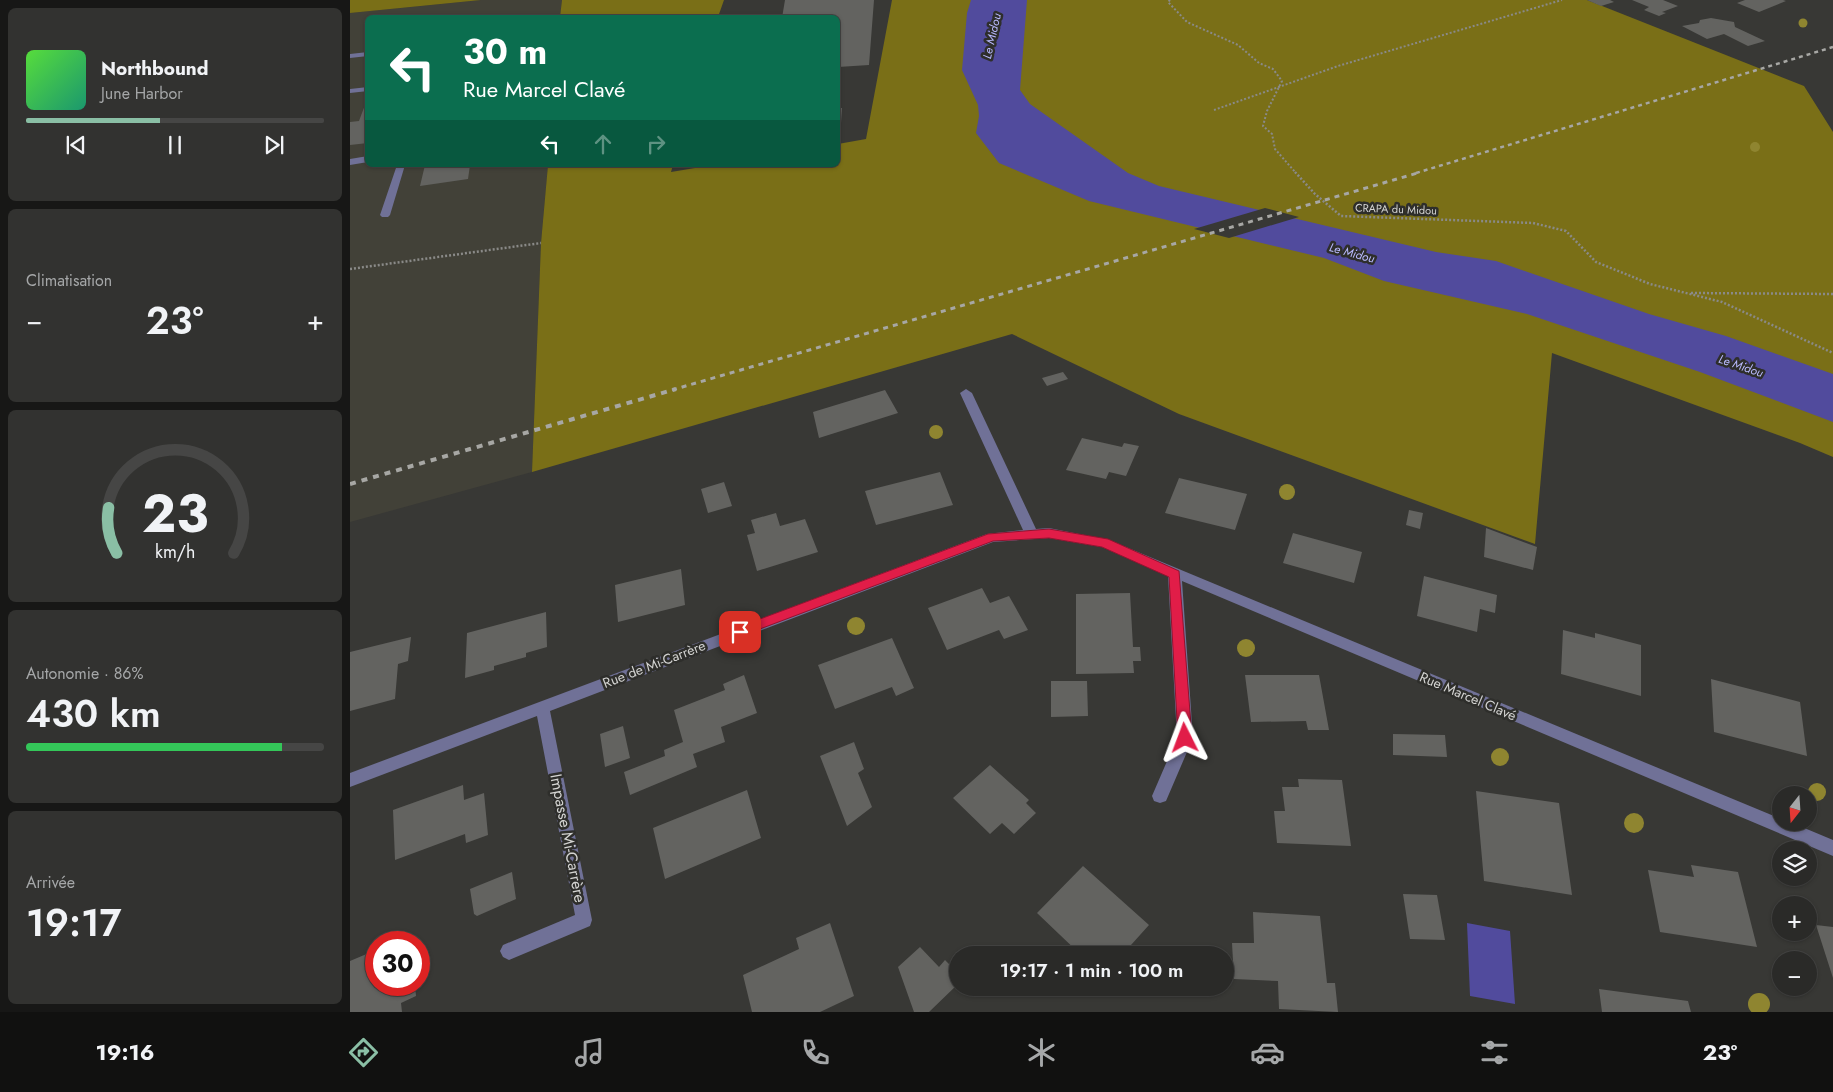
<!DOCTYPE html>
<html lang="fr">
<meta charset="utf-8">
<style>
body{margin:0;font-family:Jost,sans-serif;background:#323230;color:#f1f3f6;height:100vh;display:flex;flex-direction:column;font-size:19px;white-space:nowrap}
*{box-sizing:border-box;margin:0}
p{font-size:16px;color:#a5a7a8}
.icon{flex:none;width:28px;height:28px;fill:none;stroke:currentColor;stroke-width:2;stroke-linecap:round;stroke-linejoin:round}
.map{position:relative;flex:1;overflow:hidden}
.sheet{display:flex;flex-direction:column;gap:8px;padding:8px;background:#171716;width:350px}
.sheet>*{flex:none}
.guide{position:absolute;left:15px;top:15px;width:475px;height:152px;border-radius:8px;box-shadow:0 1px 4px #0004,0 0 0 1px #464645;background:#0b6e4f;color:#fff;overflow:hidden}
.needle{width:32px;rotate:197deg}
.fabs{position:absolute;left:1422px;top:786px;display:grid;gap:10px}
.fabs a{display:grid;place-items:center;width:45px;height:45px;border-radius:50%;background:#2a2a28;box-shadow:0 1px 4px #0004,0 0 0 1px #464645;font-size:25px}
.speed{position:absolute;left:15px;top:931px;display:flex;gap:10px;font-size:25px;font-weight:700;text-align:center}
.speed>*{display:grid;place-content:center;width:65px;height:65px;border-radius:50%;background:#2a2a28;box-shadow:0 1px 4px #0004,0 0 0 1px #464645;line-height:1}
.speed .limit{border:8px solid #d22;background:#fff;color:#111}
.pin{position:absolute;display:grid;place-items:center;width:42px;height:42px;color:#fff;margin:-21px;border-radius:10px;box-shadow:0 2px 8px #0006}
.me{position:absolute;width:55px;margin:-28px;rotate:357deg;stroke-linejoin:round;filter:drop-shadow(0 0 4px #0008)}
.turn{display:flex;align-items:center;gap:18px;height:105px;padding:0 15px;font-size:22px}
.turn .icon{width:65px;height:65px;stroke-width:2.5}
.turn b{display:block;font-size:35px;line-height:42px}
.lanes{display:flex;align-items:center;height:48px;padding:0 15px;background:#0003;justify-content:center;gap:25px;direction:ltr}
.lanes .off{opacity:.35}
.big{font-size:38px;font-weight:600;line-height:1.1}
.sheet .card{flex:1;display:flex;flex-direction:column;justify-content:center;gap:8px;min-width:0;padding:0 18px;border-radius:8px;background:#323230}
.sheet .dial{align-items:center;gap:0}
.dial svg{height:130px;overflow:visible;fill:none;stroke:#464645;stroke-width:7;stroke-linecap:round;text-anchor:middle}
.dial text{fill:#f1f3f6;stroke:none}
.song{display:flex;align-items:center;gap:15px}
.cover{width:60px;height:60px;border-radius:8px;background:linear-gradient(135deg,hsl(110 70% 55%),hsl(160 70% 35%))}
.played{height:5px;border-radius:2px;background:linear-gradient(90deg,#8abfa5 45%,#464645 45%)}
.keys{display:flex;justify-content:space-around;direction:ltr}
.heat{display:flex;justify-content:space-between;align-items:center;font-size:28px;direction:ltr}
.charge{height:8px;border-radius:4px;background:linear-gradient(90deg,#34c759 86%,#464645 0)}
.trip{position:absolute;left:599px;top:946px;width:285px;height:50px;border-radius:25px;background:#2a2a28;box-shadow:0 1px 4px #0004,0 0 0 1px #464645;font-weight:600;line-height:50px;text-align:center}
.tabs{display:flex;height:80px;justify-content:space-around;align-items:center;background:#111110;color:#a5a7a8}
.tabs .icon{width:35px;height:35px}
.tabs .selected{color:#8abfa5}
.tabs b{font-size:22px;color:#f1f3f6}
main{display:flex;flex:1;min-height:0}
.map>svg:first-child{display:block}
.built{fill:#424138}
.forest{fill:#7a6f17}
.water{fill:#514b9d}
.pier{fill:#383835}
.building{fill:#636360}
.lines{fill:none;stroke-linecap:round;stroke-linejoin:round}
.path-far1{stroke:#8a8a88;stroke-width:2;stroke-dasharray:2 2;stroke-linecap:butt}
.path{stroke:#8a8a88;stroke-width:2.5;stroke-dasharray:2 2;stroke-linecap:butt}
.minor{fill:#707197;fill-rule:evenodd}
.rail-far2{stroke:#a7a7a4;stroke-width:2.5;stroke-dasharray:4 4;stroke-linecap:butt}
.rail-far1{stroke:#a7a7a4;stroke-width:3;stroke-dasharray:5 5;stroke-linecap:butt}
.rail{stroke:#a7a7a4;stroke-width:4;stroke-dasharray:6 6;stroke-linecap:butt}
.tree{fill:#8f8530}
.route{fill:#e11d48;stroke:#92132f}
.labels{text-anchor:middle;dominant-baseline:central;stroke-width:5;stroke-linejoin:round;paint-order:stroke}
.far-street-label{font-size:11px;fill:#d4d4d2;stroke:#2e2e2b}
.far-water-label{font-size:12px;font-style:italic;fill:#b9bafe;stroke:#2e2e2b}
.street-label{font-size:14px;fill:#d4d4d2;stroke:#2e2e2b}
.near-street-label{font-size:16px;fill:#d4d4d2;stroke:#2e2e2b}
</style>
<main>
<section class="sheet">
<div class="card">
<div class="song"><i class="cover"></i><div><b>Northbound</b><p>June Harbor</p></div></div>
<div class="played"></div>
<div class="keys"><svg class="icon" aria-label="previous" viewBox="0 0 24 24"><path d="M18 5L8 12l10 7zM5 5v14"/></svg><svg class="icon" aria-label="pause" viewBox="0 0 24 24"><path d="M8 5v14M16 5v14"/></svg><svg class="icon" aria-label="next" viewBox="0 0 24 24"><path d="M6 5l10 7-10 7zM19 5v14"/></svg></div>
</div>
<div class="card"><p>Climatisation</p>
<div class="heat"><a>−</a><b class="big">23°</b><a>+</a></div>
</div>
<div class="card dial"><svg viewBox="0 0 100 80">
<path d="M14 69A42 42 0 1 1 86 69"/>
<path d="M14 69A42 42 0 0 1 9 41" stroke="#8abfa5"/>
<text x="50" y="56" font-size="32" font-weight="700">23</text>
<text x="50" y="72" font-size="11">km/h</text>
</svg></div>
<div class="card"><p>Autonomie · 86%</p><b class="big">430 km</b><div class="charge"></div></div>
<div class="card"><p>Arrivée</p><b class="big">19:17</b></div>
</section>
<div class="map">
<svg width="1483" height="1012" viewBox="0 0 1483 1012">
<rect width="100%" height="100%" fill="#383835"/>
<path class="built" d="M131 0H212L210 17 18 18V165H198L191 243 182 472 0 522V13Z"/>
<path class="forest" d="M0 0H131L0 13Z
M212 0H374L368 17H210Z
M542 0H1237L1454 86 1483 132V457L1450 443 1202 353 1185 544 829 414 662 334 182 472 191 243 198 165H323L321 172 363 165H488V144L516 139Z"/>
<path class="water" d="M621 0H677L670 90 680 104 778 173 809 186 1086 252 1146 261 1299 314 1376 336 1483 374V422L1350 372 1177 314 1034 281 974 258 739 201 649 163 626 133 629 116 628 105 612 70 617 13Z
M1117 923 1160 931 1165 1004 1120 996Z"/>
<path class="pier" d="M915 208 949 217 879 238 844 229Z"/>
<path class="building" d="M435 0H524L519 65 488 67V18H432Z
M1237 0H1260L1264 2 1251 6Z
M1282 0H1313L1328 6 1312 12 1316 13 1309 16 1294 10 1299 7Z
M1395 0H1433L1436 1 1409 12 1387 3Z
M1361 18 1384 22 1385 27 1415 41 1398 46 1374 34 1357 39 1332 26 1349 23 1350 20Z
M18 97V143L0 145V122L9 121Z
M488 108H492L491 123H488Z
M75 165H120L118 179 70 186Z
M713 372 718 379 697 386 692 378Z
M535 390 548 413 469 438 463 412Z
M732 438 772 447 774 443 789 446 776 476 759 472 756 479 716 470Z
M590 472 603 505 526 525 515 491Z
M829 478 897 494 885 530 815 513Z
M374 482 382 506 358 513 351 489Z
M1059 510 1073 513 1070 529 1056 525Z
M426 513 430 526 455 519 468 552 407 571 397 535 405 533 401 520Z
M1136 528 1187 547 1183 570 1134 557Z
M943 533 1012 552 1004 583 933 563Z
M331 569 335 605 268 622 265 585Z
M1074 576 1147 595 1145 613 1130 609 1127 632 1067 616Z
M632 588 640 603 659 596 678 630 654 639 649 630 597 650 578 608Z
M780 593 783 647H790L791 661H783L784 673 726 674V594Z
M196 612 197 647 176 653V657L144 666V670L115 678 117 633Z
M1213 630 1245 638V633L1291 645V696L1211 674Z
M61 637 58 661 48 664 45 699 0 711V652Z
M542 638 564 688 546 696 542 687 485 709 468 665Z
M394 675 407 713 371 727 375 742 343 754 347 767 280 795 274 772 315 756 314 750 333 742 324 710 375 690 373 684Z
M895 675H969L979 730H958L956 721 901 722Z
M1361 679 1450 702 1457 756 1364 732Z
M701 681H737L738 716 701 717Z
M273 726 280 758 255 767 250 734Z
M1043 734 1095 735 1097 757 1043 755Z
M504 742 514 769 508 773 522 807 497 826 470 756Z
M640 765 679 800 676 803 686 813 664 834 652 823 640 834 603 798Z
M948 779 992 780 1001 846 927 843 924 811H935L932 787H949Z
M113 785 114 800 134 793 138 835 116 843 115 834 45 860 43 810Z
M397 790 411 838 315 879 303 828Z
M1126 791 1209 803 1222 895 1134 881Z
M1341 865 1388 872 1407 947 1310 932 1298 870 1344 877Z
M733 866 799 925 772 955H731L687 913Z
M162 872 166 899 127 916 124 914 120 889Z
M1053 894 1087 895 1095 940 1060 939Z
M903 912 970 916 977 983H985L988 1012 929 1009 928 981 884 979 882 943H904Z
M480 923 504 996 470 1012H402L393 975 449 949 446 938Z
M1466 925 1483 927V978Z
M62 936V942H45Z
M570 947 589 967 595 960 608 973V984L579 1012H564L548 967Z
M26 950V985H65L66 996 51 1003 52 1012H0V961Z
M1249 989 1338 1001 1341 1012H1252Z"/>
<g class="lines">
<path class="path-far1" d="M820 0 818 2 837 22 888 45 909 63 923 69 932 81 917 111 913 126 922 134 925 149 946 173
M864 110 988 66 1212 0"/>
<path class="path" d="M945 172 965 194 991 216 1183 223 1216 231 1246 262 1300 284 1372 302 1483 353
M0 269 191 243
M1341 293 1483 294"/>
<path class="minor" d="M18 52V56L0 58V54Z
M18 87V91L0 93V89Z
M18 156V162L0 165V159Z
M47 165H55L40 215 38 217H32L30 215Z
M616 389 622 393 686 529 699 528 759 540 1431 819V822H1440L1483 840V856L832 581 843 738 816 801 810 803 804 801 802 796 827 738 818 576 752 547 699 538 643 542 200 711 242 920 240 926 159 960 153 957 150 951 153 945 225 915 187 716 0 787V773L637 534 673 530 610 393Z"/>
<path class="rail-far2" d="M1066 173 1483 47"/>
<path class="rail-far1" d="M322 390 1071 172"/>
<path class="rail" d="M0 484 326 389"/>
</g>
<g class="tree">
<circle cx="1453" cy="23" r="4.5"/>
<circle cx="1405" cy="147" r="5"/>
<circle cx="586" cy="432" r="7"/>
<circle cx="937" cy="492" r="8"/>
<circle cx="506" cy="626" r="9"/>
<circle cx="896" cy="648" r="9"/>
<circle cx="1150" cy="757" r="9"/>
<circle cx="1467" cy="792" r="9"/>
<circle cx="1284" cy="823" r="10"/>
<circle cx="1409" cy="1004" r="11"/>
</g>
<path class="route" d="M699 529 758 539 829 571 842 738 840 742 835 744 830 742 828 738 819 577 752 547 699 538 643 541 394 635H386L384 632 386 628 638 534Z"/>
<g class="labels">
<g class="far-street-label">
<text transform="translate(1046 209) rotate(2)">CRAPA du Midou</text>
</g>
<g class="far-water-label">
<text transform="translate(642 36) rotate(-77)">Le Midou</text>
<text transform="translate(1002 253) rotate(15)">Le Midou</text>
<text transform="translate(1391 366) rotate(19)">Le Midou</text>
</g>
<g class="street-label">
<text transform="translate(304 664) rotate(-21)">Rue de Mi-Carrère</text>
<text transform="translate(1118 696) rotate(23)">Rue Marcel Clavé</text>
</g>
<g class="near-street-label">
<text transform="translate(218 838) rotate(79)">Impasse Mi-Carrère</text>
</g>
</g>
</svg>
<div class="fabs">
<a><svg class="needle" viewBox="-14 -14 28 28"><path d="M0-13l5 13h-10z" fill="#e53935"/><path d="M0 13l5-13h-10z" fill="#a5a7a8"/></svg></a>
<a><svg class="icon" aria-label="layers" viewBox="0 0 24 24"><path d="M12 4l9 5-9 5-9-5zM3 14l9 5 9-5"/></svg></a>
<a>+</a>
<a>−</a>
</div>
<div class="speed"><div class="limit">30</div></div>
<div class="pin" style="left:390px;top:632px;background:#d93025"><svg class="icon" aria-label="arrive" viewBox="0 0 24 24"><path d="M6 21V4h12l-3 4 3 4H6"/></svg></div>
<svg class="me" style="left:835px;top:738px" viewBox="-20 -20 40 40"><path d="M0-17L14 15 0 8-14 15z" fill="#e11d48" stroke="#fff" stroke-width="4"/></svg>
<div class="trip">19:17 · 1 min · 100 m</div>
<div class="guide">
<div class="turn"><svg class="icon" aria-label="left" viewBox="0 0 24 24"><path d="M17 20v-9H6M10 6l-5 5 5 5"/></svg><div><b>30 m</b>Rue Marcel Clavé</div></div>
<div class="lanes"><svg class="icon" aria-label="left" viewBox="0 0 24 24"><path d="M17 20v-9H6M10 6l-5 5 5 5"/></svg><svg class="icon off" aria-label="ahead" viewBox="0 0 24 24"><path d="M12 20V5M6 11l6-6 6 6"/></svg><svg class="icon off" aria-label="right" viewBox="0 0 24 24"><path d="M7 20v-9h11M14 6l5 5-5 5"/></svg></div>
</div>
</div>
</main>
<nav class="tabs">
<b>19:16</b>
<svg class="icon selected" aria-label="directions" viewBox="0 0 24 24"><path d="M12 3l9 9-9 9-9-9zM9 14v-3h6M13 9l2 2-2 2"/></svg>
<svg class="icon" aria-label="music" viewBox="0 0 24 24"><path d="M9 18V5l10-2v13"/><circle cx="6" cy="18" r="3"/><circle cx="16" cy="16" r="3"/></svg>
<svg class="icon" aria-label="phone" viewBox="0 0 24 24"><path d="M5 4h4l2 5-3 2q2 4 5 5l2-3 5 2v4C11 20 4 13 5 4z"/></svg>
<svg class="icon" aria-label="climate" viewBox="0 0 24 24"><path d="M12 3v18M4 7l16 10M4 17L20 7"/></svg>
<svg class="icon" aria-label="car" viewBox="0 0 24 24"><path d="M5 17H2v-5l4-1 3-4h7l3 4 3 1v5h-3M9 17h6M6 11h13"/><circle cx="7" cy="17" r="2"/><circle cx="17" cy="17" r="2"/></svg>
<svg class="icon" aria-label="filters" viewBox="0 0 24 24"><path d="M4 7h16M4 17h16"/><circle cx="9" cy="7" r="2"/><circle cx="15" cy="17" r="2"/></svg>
<b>23°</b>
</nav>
